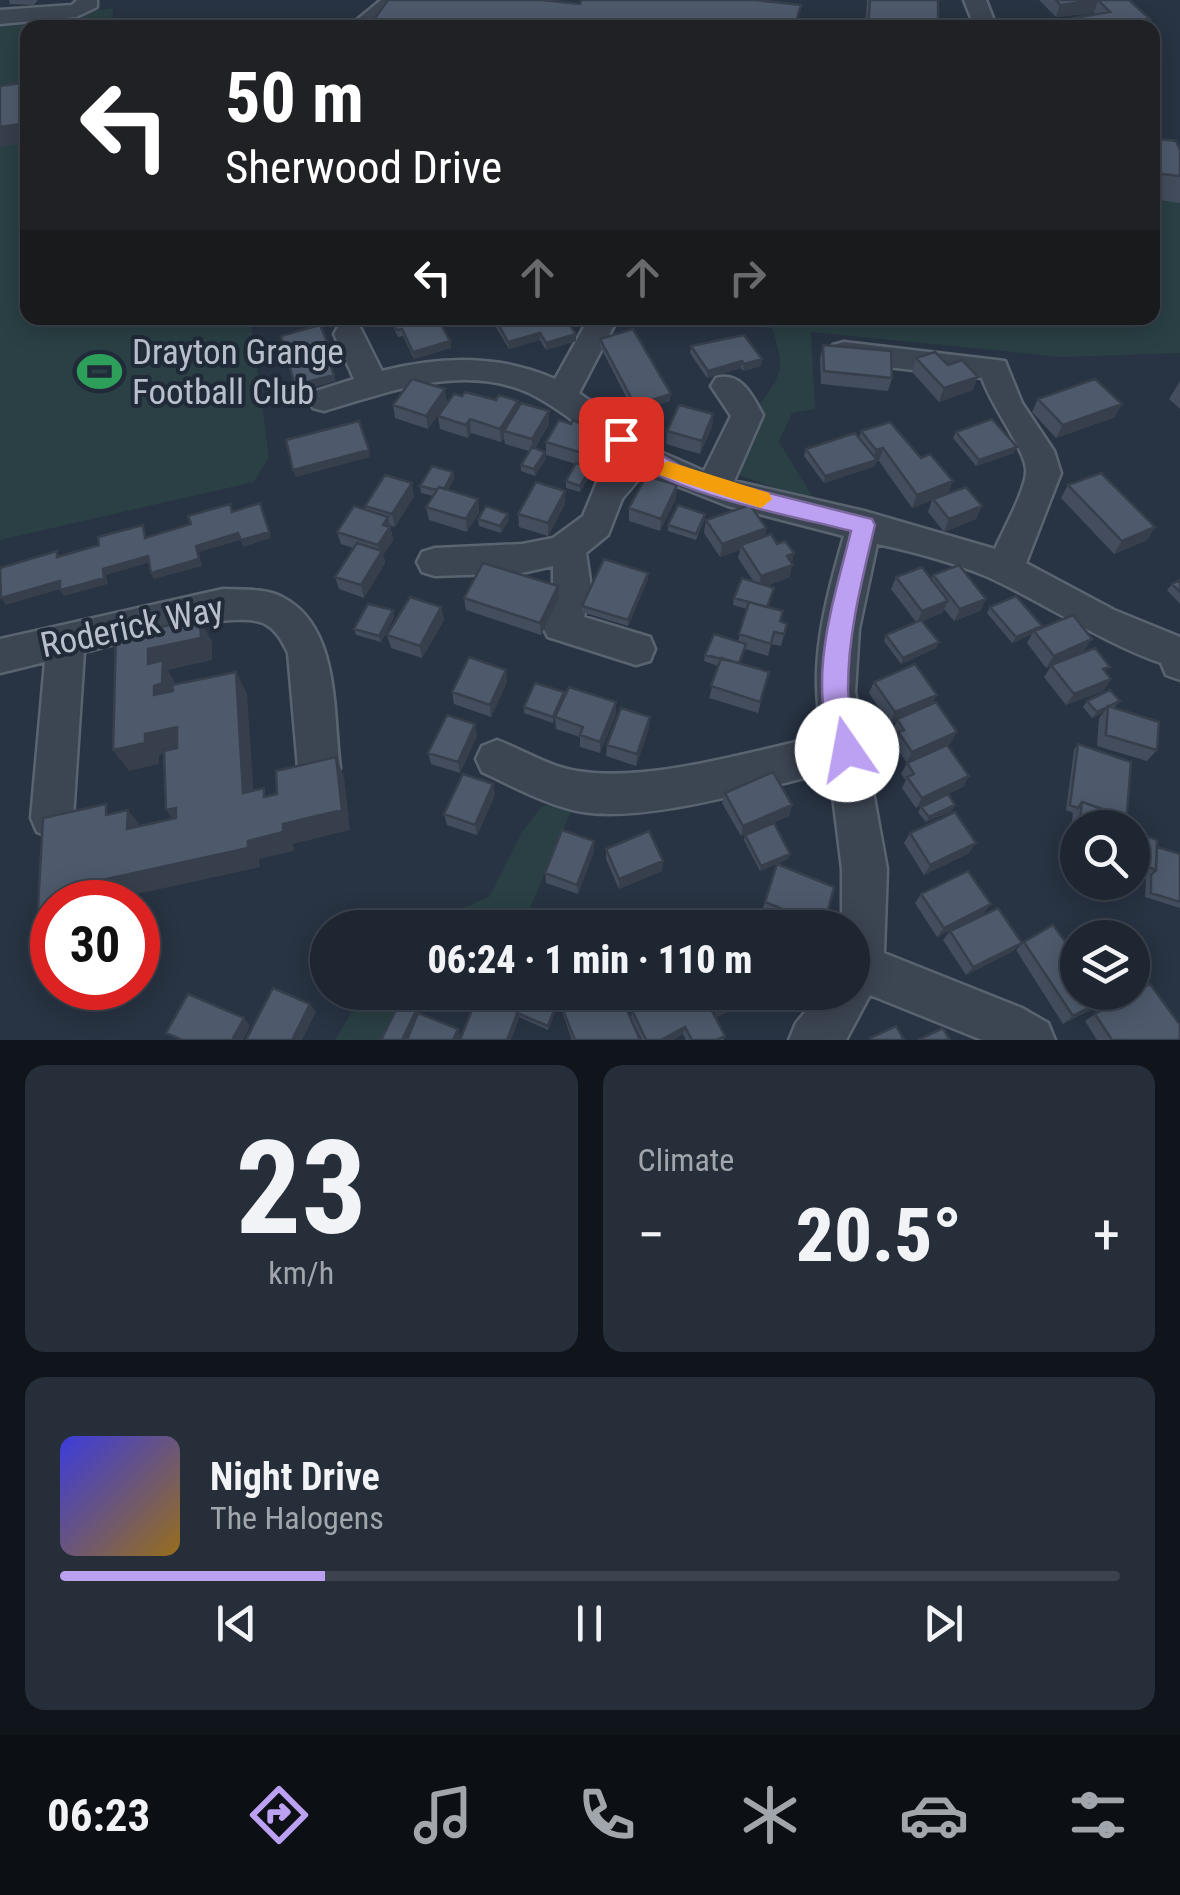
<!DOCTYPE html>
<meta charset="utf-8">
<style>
body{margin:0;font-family:"Roboto Condensed",sans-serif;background:#262e3a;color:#f1f3f6;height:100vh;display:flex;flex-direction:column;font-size:38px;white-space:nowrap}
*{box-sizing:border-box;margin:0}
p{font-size:32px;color:#a1a5ac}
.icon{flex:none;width:55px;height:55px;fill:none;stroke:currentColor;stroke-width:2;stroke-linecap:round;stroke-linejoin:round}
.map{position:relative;height:1040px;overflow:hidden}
.panel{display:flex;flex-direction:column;gap:25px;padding:25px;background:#10151c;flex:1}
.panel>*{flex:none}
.top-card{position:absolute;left:20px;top:20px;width:1140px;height:305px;border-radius:20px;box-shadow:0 5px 25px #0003,0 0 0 2px #3c434d;background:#202124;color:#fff;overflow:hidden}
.tools{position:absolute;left:1060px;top:810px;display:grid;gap:20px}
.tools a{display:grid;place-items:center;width:90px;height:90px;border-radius:50%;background:#1e2632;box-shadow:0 5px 25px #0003,0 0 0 2px #3c434d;font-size:50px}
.speed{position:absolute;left:30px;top:880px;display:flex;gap:20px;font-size:50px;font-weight:700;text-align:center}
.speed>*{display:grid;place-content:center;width:130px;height:130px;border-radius:50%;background:#1e2632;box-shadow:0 5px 25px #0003,0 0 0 2px #3c434d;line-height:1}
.speed .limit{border:15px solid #d22;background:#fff;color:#111}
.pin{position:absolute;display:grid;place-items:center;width:85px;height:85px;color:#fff;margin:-42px;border-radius:20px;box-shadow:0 5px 15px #0006}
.me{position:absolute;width:110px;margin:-55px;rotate:348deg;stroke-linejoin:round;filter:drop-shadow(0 0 8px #0008)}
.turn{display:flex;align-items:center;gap:35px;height:210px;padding:0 40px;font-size:45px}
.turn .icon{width:130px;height:130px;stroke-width:2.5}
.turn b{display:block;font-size:70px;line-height:85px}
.lanes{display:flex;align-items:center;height:95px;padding:0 40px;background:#0003;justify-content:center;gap:50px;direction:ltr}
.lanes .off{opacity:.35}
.big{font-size:75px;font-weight:800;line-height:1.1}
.panel .tile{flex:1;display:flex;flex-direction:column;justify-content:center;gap:15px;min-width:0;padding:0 35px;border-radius:20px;background:#262e3a}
.panel .dial{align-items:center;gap:0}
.dial b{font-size:130px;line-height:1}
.song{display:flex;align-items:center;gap:30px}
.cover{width:120px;height:120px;border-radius:15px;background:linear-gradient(135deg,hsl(240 70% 55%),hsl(40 70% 35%))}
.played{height:10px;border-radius:5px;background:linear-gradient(90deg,#bca0f2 25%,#3c434d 25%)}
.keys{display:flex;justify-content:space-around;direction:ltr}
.heat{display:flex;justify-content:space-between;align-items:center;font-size:55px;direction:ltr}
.panel .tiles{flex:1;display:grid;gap:25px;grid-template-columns:1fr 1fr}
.tile:last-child{grid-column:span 2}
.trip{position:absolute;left:310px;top:910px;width:560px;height:100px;border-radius:50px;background:#1e2632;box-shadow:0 5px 25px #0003,0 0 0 2px #3c434d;font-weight:800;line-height:100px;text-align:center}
.tabs{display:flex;height:160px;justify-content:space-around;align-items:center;background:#0c0f14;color:#a1a5ac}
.tabs .icon{width:70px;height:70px}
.tabs .active{color:#bca0f2}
.tabs b{font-size:45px;color:#f1f3f6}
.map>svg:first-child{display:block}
.green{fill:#2a4044}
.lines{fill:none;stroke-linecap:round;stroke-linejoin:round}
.minor-casing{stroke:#5a6370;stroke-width:5}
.minor{fill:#3c4552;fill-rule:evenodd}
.wall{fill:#434d5d}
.shaded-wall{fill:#373f4c}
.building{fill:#4e5a6c;stroke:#373f4c;stroke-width:2.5}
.route{fill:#bca0f2;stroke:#7a689d;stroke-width:2.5}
.slow{fill:#f59e0b}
.labels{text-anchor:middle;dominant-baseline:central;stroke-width:8;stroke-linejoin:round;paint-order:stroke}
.poi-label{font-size:35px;fill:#b9c0cc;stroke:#212a38;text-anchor:start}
.street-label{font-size:35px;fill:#b9c0cc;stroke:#212a38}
</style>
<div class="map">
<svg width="1180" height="1040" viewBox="0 0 1180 1040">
<rect width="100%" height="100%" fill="#283343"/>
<path class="green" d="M113 8 112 27 28 28V318H250L269 457 254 482 0 540V22Z
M1153 199 1180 202V353L1062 357 811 332 815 409 792 413 779 442 816 502 729 472C737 453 743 430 754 413 780 373 788 376 772 328L675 318H1152Z
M562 800H576L522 927 417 928 489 897 522 832 541 807Z
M363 993H408L385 1040H335Z"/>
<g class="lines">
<defs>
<path id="minor" d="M77 0H97V7L76 17 0 24V10L72 5Z
M381 0H405L372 28H347Z
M964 0H986L997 28H975Z
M589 318H613L616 322 579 393 663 453 704 471 731 416 711 386 716 378C741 371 752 395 763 415L734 481 864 511 995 549C1002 532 1028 486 1026 469 1024 448 991 406 982 378L844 362 833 359 829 352 833 345 844 342 1005 361 1022 403 1054 451 1061 473 1026 563 1114 610 1180 637V680L1166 675 1161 663C1099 641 1047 604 988 577 952 562 915 552 877 544L859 629 855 692 887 869 884 953 1022 1008 1048 1023 1055 1040H982L870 995 846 1040H789L796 1023 822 992H852V928H842V869L830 772C761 787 635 828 569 809 539 801 510 785 482 772L476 759 482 746 497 740C523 750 550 767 577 771 649 783 751 751 823 736 807 667 825 603 844 536L728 506 644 473 622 499 608 535 586 553 591 587 584 617 650 637 655 649 650 661 636 665 548 637 542 626 553 597V566L522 573 435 576 422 572 417 562 422 552 435 548 522 544 553 538 583 516 597 482 618 456C590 435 562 409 529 393 463 363 389 392 324 411L313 408 308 400 313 392 354 379 334 334 338 327H360L382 371C440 356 499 354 555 379Z
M223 589C242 590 267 588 284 598 340 628 333 713 340 768L334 782 319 787 304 782 298 768 288 653C282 641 276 629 263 623 228 609 123 643 84 652L73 818 67 832 52 838 37 832 31 818 45 662 0 673V639Z"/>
</defs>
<use href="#minor" class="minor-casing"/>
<use href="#minor" class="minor"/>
</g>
<path class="wall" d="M0 0H38L34 5 10 4 9 0Z
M867 0H938V28H865Z
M1039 0H1129L1150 19 1147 28H1071L1074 18 1095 14 1094 13 1056 17Z
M1152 79 1160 94 1152 110Z
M1152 138 1180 150V203L1152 199Z
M250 318H275L274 321Z
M288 318H319L317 321Z
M389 318H433L450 341 451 348 414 359 403 336 398 337Z
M496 320 533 322 576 341 546 350 540 340 509 349 496 327Z
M600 339 670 401 634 412 600 346Z
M823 345 892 378 888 391 821 384 820 359Z
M691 346 762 359 761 366 743 371 741 368 707 378 690 353Z
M916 358 948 365 973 390 939 402 912 372Z
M1180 381V409L1169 399Z
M462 396 518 401 519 407 549 411V424L535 448 546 458 535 476 521 471V465L529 451 505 444 504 438 501 442 471 433 468 438 440 429 438 416Z
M1038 399 1115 417 1056 438 1032 412Z
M447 402 428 429 395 418 393 405Z
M713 414 712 427 700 454 666 444 667 431Z
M861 431 949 493 982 506 976 519 944 532 928 512 932 500 912 508 879 461 876 462 875 466 824 483 804 456 806 449 859 438Z
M956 432 1014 453 976 466 953 438Z
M546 442 593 444 582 465 590 475 580 492 566 488V481L576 464 546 455Z
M453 472 454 479 448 490 478 499 479 512 467 532 429 520 426 507 433 496 421 493 420 486Z
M1068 485 1155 527 1147 540 1114 554 1061 498Z
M565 491V504L548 536 519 527 518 514Z
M414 496 395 527 390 525 393 540 383 555 385 563 364 598 339 589 335 577 353 548 341 544 337 532 366 510 365 506Z
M676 498 660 531 629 521V508Z
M705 514 704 520 696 540 668 531V525Z
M478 519 509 520 501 533 479 526Z
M706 520 766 528 765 536 792 563 790 577 767 586 774 588 768 607 780 621 787 624 781 646 771 644 768 656 745 649 740 664 769 672 758 713 709 698 718 666 704 661 705 655 738 641 747 609 733 605 734 598 754 582 738 558 740 550 720 557 704 533Z
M933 575 986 599 980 611 954 621 944 609 942 613 922 621 939 642 936 648 901 664 884 641 886 635 916 622 891 589 896 577 931 579Z
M648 579 628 626 582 612V606Z
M1180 580V604L1167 590 1172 584Z
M558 586 559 599 541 635 466 610 464 598Z
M441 607 444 620 422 658 391 648 387 635Z
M990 607 1040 628 1084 651 1062 661 1106 672 1111 679 1103 691 1066 705 1044 677 1051 666 1046 668 1027 643 1032 634 1012 643 987 613Z
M393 610 394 617 381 642 356 635 354 629Z
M507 682 491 717 454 704 452 692Z
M874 682 932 704 951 743 947 745 969 776 963 787 916 808 902 788 906 780 901 774 907 763 893 743 896 736 892 730 897 721 890 724 869 693Z
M564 692V698L616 714 600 753 580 747V737L556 729 555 718 553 723 524 713V707Z
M1087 701H1120L1113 708 1157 750 1147 761 1097 746 1099 718 1104 712 1092 718 1083 707Z
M649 728 636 766 606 756 607 745Z
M477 736 460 773 431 764 428 753Z
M1078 744 1126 824 1123 828H1078V856L1068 852 1073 813 1066 810 1074 750Z
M493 784 495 795 477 835 447 825 444 814Z
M725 793 792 805 789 816 741 836 722 803Z
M955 805 952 811 926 822 918 812 921 807Z
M1132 831 1157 847 1180 854V908L1145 897 1146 879 1132 875Z
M910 833 969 853 924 875 904 843Z
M745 835 788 859 760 871 744 840Z
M594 841V851L578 894 546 883 545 873Z
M606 849 663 861 662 871 619 889 606 859Z
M777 864 834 887 823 928H760L765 912 762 911Z
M921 894 984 913 937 937 915 903Z
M950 931 1022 943 1013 951 966 975 943 940Z
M1024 942 1111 999 1063 1024 1016 950Z
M706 992H747L750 999 748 1003 717 1017Z
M562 995 561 999 640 1040H572L559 1003 548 1030 519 1017V1019L515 1010Z
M632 1010 725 1036 723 1040H686L683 1034 673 1040H642L631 1018Z
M1095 1014 1180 1040H1097L1085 1021Z"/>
<path class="shaded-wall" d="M1098 0 1094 13 1056 17 1060 5Z
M28 123V144L0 147V127Z
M540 333V340L509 349 508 342Z
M576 334V341L546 350V343Z
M450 341 451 348 414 359 413 352Z
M762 359 761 366 743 371 744 364Z
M742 361 741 368 707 378 708 371Z
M334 375 336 381 297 392 295 385Z
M978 377 973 390 939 402 944 388Z
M445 389 447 402 428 429 426 416Z
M671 394 670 401 634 412 635 405Z
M518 401 519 414 504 431V438L501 442 500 429Z
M1122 404 1115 417 1056 438 1063 425Z
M549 411V424L532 452V439Z
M713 414 712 427 700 454 702 441Z
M470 419 471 433 468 438 466 425Z
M594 431 593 444 582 466V453Z
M1017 447 1014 453 976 466 979 460Z
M883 448 879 461 876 462 875 466 824 483 825 476 873 461 876 450Z
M369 450 370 457 296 477 293 470Z
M545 452 546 458 535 476 534 469Z
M590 468V475L580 492V486Z
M453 472 454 479 443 498 442 492Z
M953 481 948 494 912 508 917 495Z
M412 483 414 496 395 527 392 514Z
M677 485 676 498 660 531 661 519Z
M565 491V504L548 536V523Z
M478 499 479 512 467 532 466 519Z
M260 503 271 538 243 547 241 540Z
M982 506 976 519 944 532 949 519Z
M508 514 509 520 501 533 500 526Z
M388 517 393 540 383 555 385 563 364 598 361 585 380 554 378 545 383 525Z
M1155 527 1147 540 1114 554 1122 541Z
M766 528 764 541 741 545 740 550 720 557 722 544Z
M238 533 241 540 199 552 202 566 154 579 151 573 196 546Z
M794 553 790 577 759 589 761 576 787 556Z
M148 556 151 562 106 575 108 584 64 596 60 590 103 569Z
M648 573V579L628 626V620Z
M60 581 64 588 6 605 1 598Z
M558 586 559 599 541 635 540 623Z
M986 599 980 611 954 621 960 609Z
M948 601 942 613 917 624 922 611Z
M441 607 444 620 422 658 420 646Z
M393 610 394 617 381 642 379 636Z
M200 619 212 642V660L168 670 175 683V705L154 695 148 664V649Z
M1042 626 1038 632 1034 631 1032 634 1012 643 1016 637Z
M1092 639 1084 651 1046 668 1054 656Z
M939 642 936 648 901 664 903 658Z
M506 670 507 682 491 717 490 705Z
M236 672 247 694 255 813 243 793Z
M1111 679 1103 691 1066 705 1074 694Z
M564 692V698L553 723V717Z
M937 695 931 706 890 724 895 712Z
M616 702V714L600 753V742Z
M1108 707 1104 712 1092 718 1097 712Z
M650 717 649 728 636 766 637 754Z
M475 724 477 736 460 773 458 762Z
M177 727 190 748 159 755V764L129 771 113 750 145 734Z
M957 732 951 743 906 763 912 752Z
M336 757 344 777 350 830 293 844 294 851 259 859 260 867 119 898V902H102V880L248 841 283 824Z
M969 776 963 787 916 808 922 798Z
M493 784 495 795 477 835 475 825Z
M792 805 789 816 741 836 743 826Z
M955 805 952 811 926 822 929 817Z
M176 808 180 829 166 810Z
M128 810 143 829H127Z
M594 841V851L578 894 577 885Z
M976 843 969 853 924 875 930 865Z
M790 854 788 859 760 871 761 866Z
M663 861 662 871 619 889V879Z
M991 904 984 913 937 937 944 928Z
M52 938V955L36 942Z
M1022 943 1013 951 966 975 973 967Z
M561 992 562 995 548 1030V1026Z
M1119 992 1111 999 1063 1024 1073 1016Z
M750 999 748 1003 717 1017 718 1014Z
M310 1004 316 1012 302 1040H292Z
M416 1011 418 1015 406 1040H402Z
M518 1011 519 1019 511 1040H507Z
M244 1018 250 1026 243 1040H232Z
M685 1027 683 1034 673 1040H661Z
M458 1029 461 1036 459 1040H453Z"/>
<path class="building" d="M388 0H542L580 4 581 0H756L801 5 794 28H368Z
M870 0H938V28H868Z
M1056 0H1129L1150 19 1106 22 1078 21 1074 18 1110 12 1098 0 1060 5Z
M1076 21 1125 23 1127 28H1078Z
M1152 79 1160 94H1152Z
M28 82V123L0 127V86Z
M1152 138 1176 141 1180 150V176L1152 173Z
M391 318 438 319 450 341 413 352 402 329 397 330Z
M506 318H530L533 322 547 318H565L576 334 546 343 540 333 508 342 496 320Z
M320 325 330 349 325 351 334 375 295 385 281 336Z
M633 329 671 394 635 405 600 339Z
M744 335 762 359 744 364 742 361 708 371 691 346Z
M823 345 891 351 892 378 824 371Z
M935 352 948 365 962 360 978 377 944 388 916 358Z
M412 379 445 389 426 416 393 405Z
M1095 379 1122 404 1063 425 1038 399Z
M465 392 496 400 499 395 518 401 500 429 470 419 466 425 438 416 454 394 462 396Z
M521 403 549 411 532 439 504 431Z
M679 405 713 414 702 441 667 431Z
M992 419 1017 447 979 460 956 432Z
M559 420 571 424 573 420 594 431 582 453 546 442Z
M359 421 369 450 293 470 286 440Z
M890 422 921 458 930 454 953 481 917 495 883 448 876 450 861 431Z
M855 433 877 460 825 476 806 449Z
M532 447 545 452 534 469 521 465Z
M576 463 590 468 580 486 566 481Z
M432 466 453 472 444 489 439 487 437 490 420 486Z
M1101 473 1155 527 1122 541 1068 485Z
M385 475 412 483 392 514 365 506Z
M646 476 677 485 661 519 629 508Z
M536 482 565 491 548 523 518 514Z
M439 487 478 499 466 519 426 507Z
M966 487 982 506 949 519 933 499Z
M260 503 269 532 241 540 238 533 196 546 199 559 151 573 148 556 103 569 104 578 83 584 60 590V581L1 598 0 568 57 551V557L99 545 98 537 143 525 145 538 191 524 188 516 230 504 232 512Z
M678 505 705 514 696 534 668 525Z
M750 505 766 528 722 544 706 520Z
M354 506 388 517 383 525 390 527 378 545 337 532Z
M486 506 508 514 500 526 478 519Z
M771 534 777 544 785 541 794 553 787 556 793 565 761 576 741 545Z
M357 543 382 551 361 585 335 577Z
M604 559 648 573 628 620 582 606Z
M483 563 558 586 540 623 464 598Z
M959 565 986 599 960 609 933 575Z
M922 567 948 601 922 611 896 577Z
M742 578 774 588 767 607 734 598Z
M1180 580V592L1172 584Z
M1016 596 1042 626 1016 637 990 607Z
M410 597 441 607 420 646 387 635Z
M749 602 783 611 780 621 787 624 784 634 774 632 771 644 739 634Z
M368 604 393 610 379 636 354 629Z
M1073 615 1092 639 1054 656 1034 631Z
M200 619 201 638 148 649V664L163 660 162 683 154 686V695L173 691 172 685 236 672 243 793 264 788V797L277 794 276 771 336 757 342 810 283 824V832L248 841V848L102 880V902H52V938L36 942 43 818 106 804V815L128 810 127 829 176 818V808L166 810 164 751 177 748V727L145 734V743L113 750 116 636Z
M921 620 939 642 903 658 886 635Z
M714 634 746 644 739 663 705 655Z
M1095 648 1110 667 1103 669 1111 679 1074 694 1051 665Z
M469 657 506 670 490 705 452 692Z
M721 658 769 672 760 702 711 686Z
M915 664 937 695 895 712 874 682Z
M535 683 564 692 553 717 524 707Z
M569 687 616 702 600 742 580 735 583 727 555 717Z
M1110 690 1120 701 1097 712 1087 701Z
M936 702 957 732 912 752 898 732 904 730 897 719Z
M1108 706 1159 722 1157 750 1106 735Z
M621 708 650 717 637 754 607 745Z
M447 715 475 724 458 762 428 753Z
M1078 744 1131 762 1126 824 1120 822V815L1082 802 1078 808 1070 805Z
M947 745 969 776 922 798 907 777 914 774 907 763Z
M773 772 792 805 743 826 725 793Z
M463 774 493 784 475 825 444 814Z
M948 794 955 805 929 817 921 807Z
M1082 802 1120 815 1119 827 1121 828H1079Z
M955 812 976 843 930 865 910 833Z
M774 823 790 854 761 866 745 835Z
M562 830 594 841 577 885 545 873Z
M649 831 663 861 619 879 606 849Z
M1132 831 1157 840 1156 870 1132 861Z
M1157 847 1180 854V902L1151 893V875L1156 870Z
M777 864 834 887 824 926 765 902Z
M968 871 991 904 944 928 921 894Z
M998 908 1022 943 973 967 950 931Z
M766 911 807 928H761Z
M1053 925 1078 959V992H1118L1073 1016 1024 942Z
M1150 984 1180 1025V1040H1112L1095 1014Z
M273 988 310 1004 292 1040H246Z
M522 992H561L548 1026 517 1013 518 1011 515 1010Z
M575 992H619L640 1040H575L559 1000Z
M666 992H702L725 1036 717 1040H692L685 1027 661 1040H646L632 1010Z
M709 992H747L750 999 718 1014Z
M188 994 244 1018 232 1040H182L166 1033Z
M478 995 518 1011 507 1040H460Z
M399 1004 416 1011 402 1040H381Z
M418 1013 458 1029 453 1040H407Z
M896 1026 904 1040H871L870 1038Z
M943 1028 950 1040H918Z"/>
<path class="route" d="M621 431 680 466 721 481 872 519 875 525C862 580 848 632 848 689 848 711 865 738 856 759L847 762 837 759C804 685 833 604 851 531 791 515 645 491 610 439L613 433Z"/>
<path class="slow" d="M667 461 769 493 772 499 761 508 660 475 656 470Z"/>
<defs>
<symbol id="stadium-bare" viewBox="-9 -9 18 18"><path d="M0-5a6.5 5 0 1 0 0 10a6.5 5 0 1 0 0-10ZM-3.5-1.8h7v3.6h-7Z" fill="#2e9e5b" stroke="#212a38" stroke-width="2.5" paint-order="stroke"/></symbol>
</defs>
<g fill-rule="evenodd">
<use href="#stadium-bare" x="68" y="340" width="63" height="63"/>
</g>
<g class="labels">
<g class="poi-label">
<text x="132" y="352">Drayton Grange<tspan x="132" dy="40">Football Club</tspan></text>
</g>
<g class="street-label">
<text transform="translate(132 627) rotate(-12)">Roderick Way</text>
</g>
</g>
</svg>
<div class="tools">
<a><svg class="icon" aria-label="search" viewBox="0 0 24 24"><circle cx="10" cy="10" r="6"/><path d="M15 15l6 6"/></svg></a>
<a><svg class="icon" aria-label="layers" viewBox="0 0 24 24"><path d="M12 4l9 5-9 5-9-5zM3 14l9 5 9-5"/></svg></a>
</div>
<div class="speed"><div class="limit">30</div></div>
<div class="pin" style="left:621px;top:439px;background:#d93025"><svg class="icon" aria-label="arrive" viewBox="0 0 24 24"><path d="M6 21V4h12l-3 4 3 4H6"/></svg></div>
<svg class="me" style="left:847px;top:750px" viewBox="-20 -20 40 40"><circle r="19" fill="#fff"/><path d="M0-13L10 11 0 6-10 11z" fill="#bca0f2"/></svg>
<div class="trip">06:24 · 1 min · 110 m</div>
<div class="top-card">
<div class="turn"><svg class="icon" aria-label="left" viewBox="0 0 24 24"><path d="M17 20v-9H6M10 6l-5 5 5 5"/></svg><div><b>50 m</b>Sherwood Drive</div></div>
<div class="lanes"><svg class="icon" aria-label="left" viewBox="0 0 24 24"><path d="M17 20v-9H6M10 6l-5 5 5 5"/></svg><svg class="icon off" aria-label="ahead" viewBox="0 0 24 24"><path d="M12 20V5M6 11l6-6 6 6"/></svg><svg class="icon off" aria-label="ahead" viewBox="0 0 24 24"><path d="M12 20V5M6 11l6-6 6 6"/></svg><svg class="icon off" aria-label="right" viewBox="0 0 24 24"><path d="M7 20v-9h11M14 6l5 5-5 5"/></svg></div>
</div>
</div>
<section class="panel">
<div class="tiles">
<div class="tile dial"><b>23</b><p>km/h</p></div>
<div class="tile"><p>Climate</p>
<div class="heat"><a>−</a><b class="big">20.5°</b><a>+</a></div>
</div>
<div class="tile">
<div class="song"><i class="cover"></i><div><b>Night Drive</b><p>The Halogens</p></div></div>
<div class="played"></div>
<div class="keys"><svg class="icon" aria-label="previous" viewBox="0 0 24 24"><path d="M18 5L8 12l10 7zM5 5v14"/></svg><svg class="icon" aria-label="pause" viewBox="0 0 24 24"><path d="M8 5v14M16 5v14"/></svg><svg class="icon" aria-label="next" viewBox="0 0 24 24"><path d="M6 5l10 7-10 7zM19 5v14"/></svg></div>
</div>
</div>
</section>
<nav class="tabs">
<b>06:23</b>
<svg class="icon active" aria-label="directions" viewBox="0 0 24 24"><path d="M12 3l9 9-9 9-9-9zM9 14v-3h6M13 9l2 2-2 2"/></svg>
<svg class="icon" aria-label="music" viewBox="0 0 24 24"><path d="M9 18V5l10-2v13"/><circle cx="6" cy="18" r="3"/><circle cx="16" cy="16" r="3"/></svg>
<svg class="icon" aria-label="phone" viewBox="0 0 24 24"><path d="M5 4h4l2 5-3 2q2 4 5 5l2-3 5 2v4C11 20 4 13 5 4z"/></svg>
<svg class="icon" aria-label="climate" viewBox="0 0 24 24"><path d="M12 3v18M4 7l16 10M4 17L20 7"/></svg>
<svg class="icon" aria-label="car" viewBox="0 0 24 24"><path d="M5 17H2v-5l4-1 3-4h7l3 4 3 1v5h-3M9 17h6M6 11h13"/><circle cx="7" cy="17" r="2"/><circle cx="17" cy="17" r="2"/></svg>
<svg class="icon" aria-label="filters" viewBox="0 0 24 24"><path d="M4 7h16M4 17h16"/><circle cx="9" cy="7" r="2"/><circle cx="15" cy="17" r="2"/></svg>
</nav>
